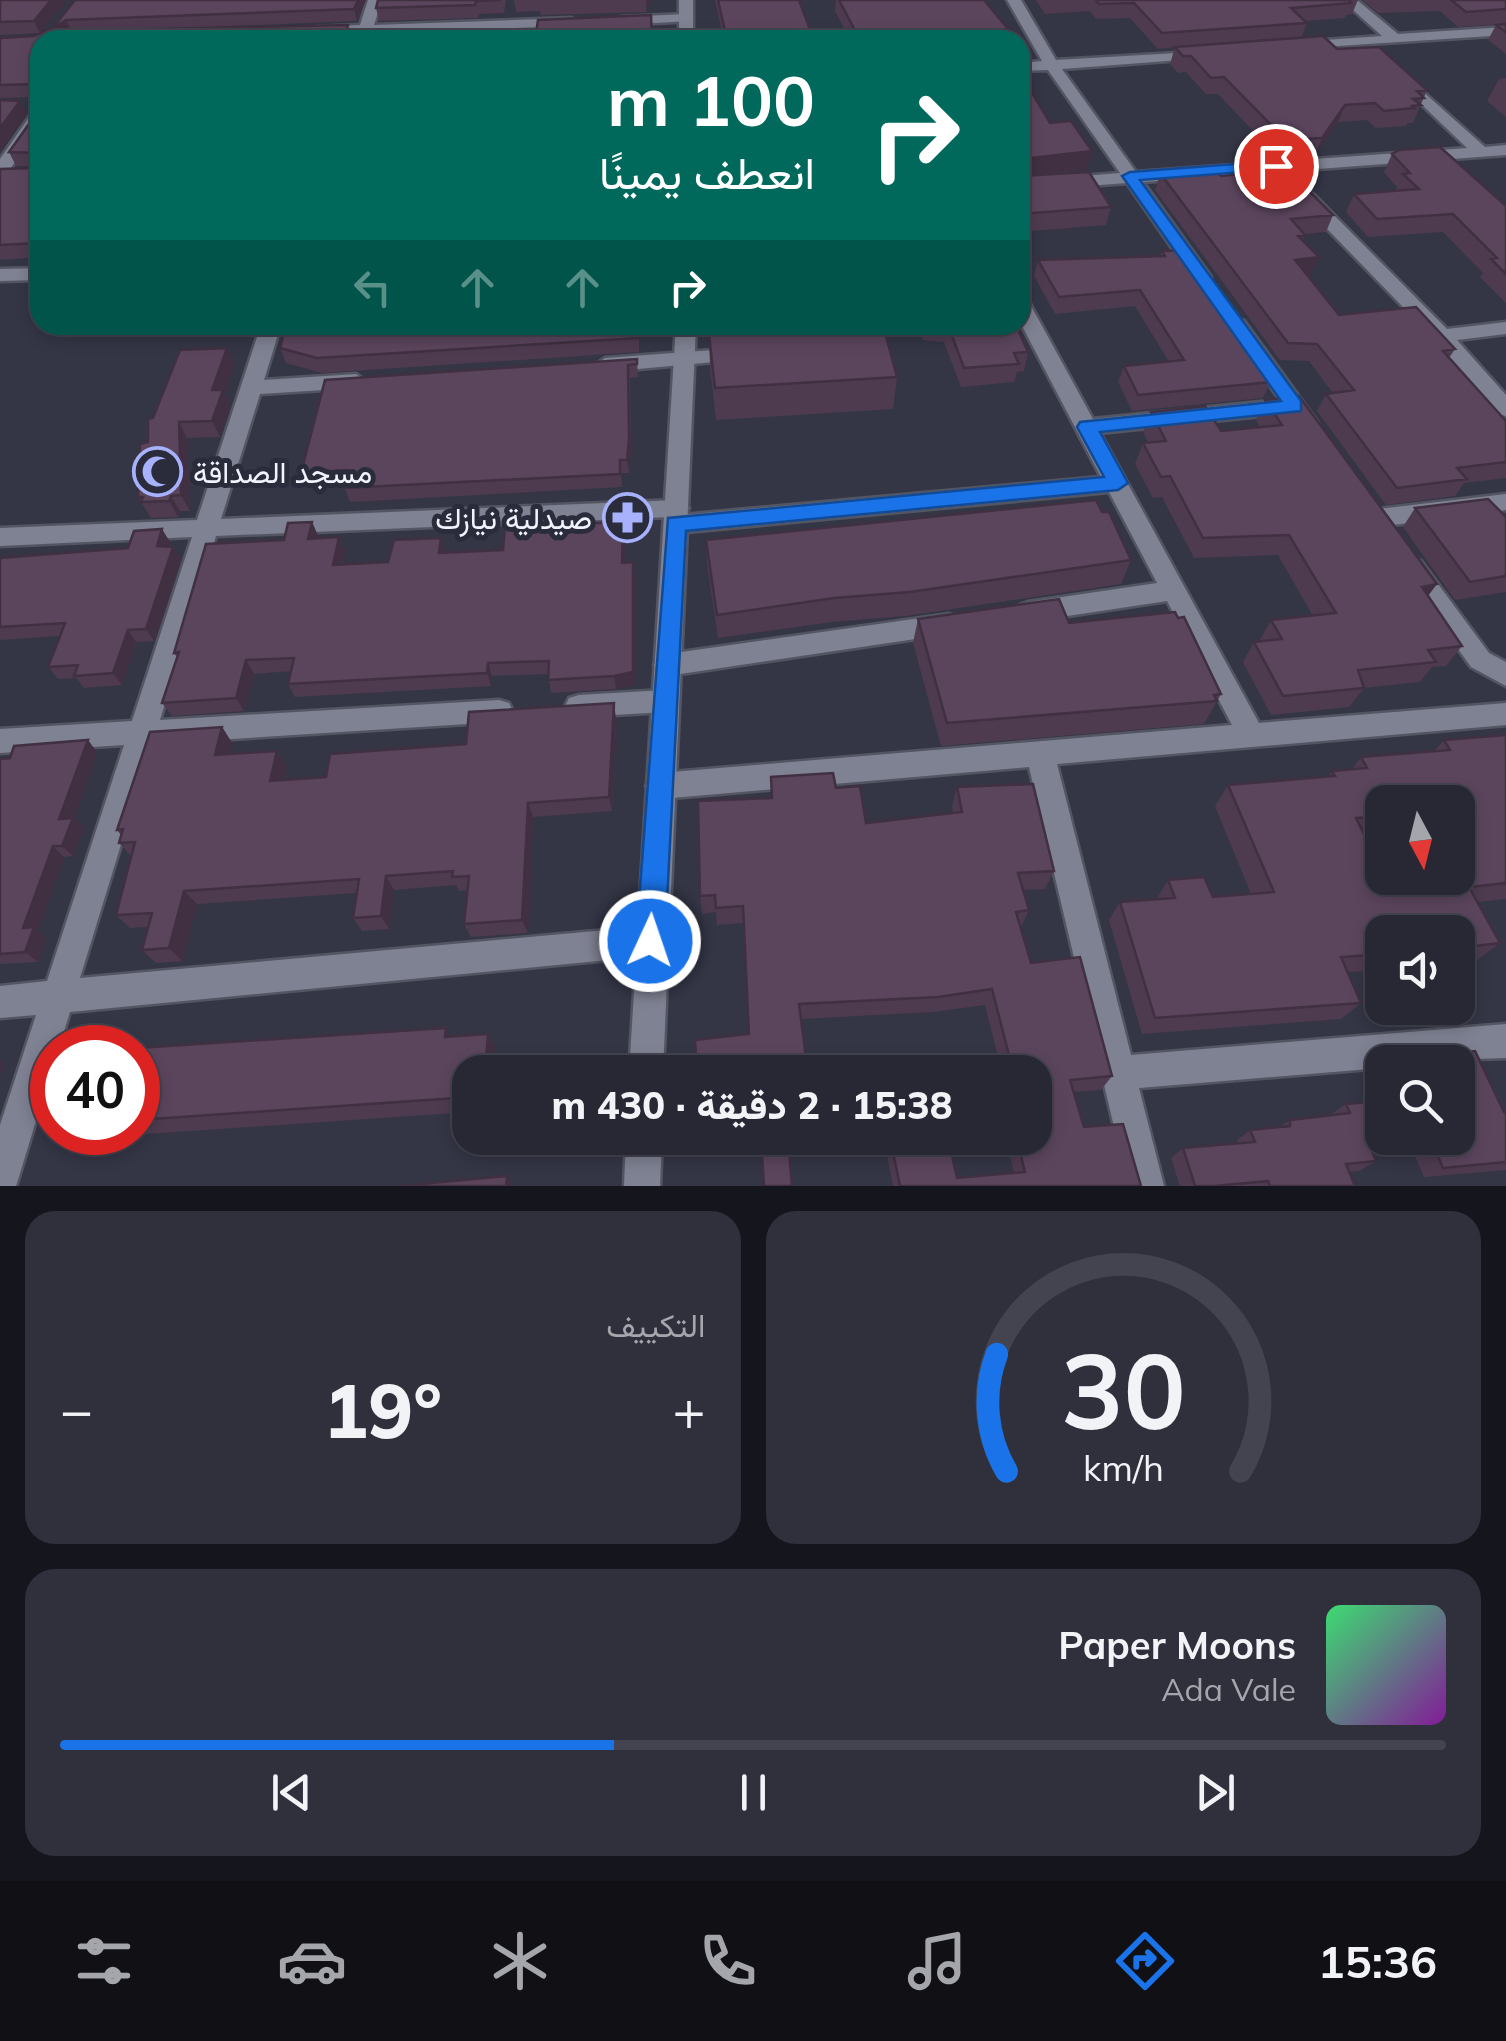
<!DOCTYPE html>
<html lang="ar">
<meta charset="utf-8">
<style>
body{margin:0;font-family:Mulish,Vazirmatn,sans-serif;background:#2f303c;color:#f1f3f6;direction:rtl;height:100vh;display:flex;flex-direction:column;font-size:38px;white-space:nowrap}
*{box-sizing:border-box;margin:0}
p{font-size:32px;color:#a4a6ac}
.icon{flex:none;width:55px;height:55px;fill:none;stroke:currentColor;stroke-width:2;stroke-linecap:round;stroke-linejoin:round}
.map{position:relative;height:1186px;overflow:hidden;direction:ltr}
.side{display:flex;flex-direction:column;gap:25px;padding:25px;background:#15161d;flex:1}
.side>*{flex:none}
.guide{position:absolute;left:30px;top:30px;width:1000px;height:305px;border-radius:30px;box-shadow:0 5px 15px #0003,0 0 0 2px #43444f;direction:rtl;background:#00695c;color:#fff;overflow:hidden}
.needle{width:65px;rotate:173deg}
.fabs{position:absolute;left:1365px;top:785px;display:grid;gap:20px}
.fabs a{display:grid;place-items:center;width:110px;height:110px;border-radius:20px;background:#272834;box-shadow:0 5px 15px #0003,0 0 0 2px #43444f;font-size:50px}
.speed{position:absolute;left:30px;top:1025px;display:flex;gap:20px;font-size:50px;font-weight:700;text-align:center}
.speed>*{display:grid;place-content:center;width:130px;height:130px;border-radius:50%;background:#272834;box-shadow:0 5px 15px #0003,0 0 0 2px #43444f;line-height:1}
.speed .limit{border:15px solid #d22;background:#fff;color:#111}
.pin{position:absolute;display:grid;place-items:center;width:85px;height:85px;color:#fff;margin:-42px;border:5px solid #fff;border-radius:50%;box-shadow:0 2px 10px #0007}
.me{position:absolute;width:110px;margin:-55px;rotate:3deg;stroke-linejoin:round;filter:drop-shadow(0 0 8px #0008)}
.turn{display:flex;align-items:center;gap:35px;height:210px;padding:0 50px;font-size:45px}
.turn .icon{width:130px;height:130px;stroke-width:2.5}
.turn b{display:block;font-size:70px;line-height:85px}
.lanes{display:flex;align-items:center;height:95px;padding:0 50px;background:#0003;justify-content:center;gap:50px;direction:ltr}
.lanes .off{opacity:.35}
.big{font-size:75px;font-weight:800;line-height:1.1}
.side .widget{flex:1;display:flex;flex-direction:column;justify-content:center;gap:15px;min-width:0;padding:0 35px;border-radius:30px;background:#2f303c}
.side .dial{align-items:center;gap:0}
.dial svg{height:260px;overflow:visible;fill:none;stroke:#43444f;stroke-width:7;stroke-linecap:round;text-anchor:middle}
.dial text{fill:#f1f3f6;stroke:none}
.song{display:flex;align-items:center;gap:30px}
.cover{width:120px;height:120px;border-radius:15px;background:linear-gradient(135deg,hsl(140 70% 55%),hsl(290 70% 35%))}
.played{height:10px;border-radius:5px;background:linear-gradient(90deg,#1a73e8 40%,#43444f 40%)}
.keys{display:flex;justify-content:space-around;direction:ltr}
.heat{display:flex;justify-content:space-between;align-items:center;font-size:55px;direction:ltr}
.side .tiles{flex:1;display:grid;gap:25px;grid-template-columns:1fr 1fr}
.widget:last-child{grid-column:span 2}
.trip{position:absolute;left:452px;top:1055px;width:600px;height:100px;border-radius:30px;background:#272834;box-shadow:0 5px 15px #0003,0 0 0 2px #43444f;font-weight:800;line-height:100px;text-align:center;direction:rtl}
.tabs{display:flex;height:160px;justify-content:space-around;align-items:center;background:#101015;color:#a4a6ac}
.tabs .icon{width:70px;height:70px}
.tabs .current{color:#1a73e8}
.tabs b{font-size:45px;color:#f1f3f6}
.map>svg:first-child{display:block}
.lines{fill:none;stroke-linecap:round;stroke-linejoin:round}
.minor-casing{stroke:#535562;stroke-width:5}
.tertiary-casing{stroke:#535562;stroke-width:5}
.minor{fill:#7f8293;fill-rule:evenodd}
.tertiary{fill:#7f8293;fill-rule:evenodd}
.wall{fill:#4e3b50;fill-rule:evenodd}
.shaded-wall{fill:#403041}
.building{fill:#5b455d;stroke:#403041;stroke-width:2.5;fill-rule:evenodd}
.route{fill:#1a73e8;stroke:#114b97;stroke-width:2.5}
.labels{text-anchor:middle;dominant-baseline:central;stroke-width:10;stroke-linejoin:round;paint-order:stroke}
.poi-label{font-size:30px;fill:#f1f3fd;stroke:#2a2c3b;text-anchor:start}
</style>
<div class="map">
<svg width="1506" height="1186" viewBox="0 0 1506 1186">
<rect width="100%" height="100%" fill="#343646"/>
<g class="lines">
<defs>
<path id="minor" d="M368 0H382L374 25 571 18 578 22 571 26 371 33 369 40H355L357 34 316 35 309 31 316 27 360 25Z
M1007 0H1021L1056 60 1212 51V57L1207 58 1062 69 1136 172 1467 148 1396 80 1393 77 1401 72 1485 147 1506 145V155L1143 182 1211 277 1209 281H1195L1127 183 1020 191V181L1120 173 1048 70 1020 71V63L1042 61Z
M1342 0H1357L1398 34 1506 27V35L1292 49 1290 46 1297 42 1382 36Z
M686 14 691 15V21L621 25 614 21 621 17Z
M40 108V125L6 175 0 176V159L34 110Z
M1307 193 1313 194 1447 329 1506 322V334L1457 340 1506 395V416L1498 414 1435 340 1301 202 1298 198Z
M1020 298 1030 304 1093 419 1280 400 1227 325 1237 319 1244 321 1318 423 1307 430 1299 428 1289 413 1100 433 1259 723 1506 703V725L1057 764 1131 1055 1506 1024V1058L1382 1062V1068L1139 1088 1164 1186H1128L1029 767 660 799 650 795 646 786 650 777 660 773 1232 725 1167 601 1028 622 1019 619 1015 612 1019 605 1028 602 1157 583 1109 492 676 533 664 524 672 517 216 536 160 720 499 700 509 703 513 711 509 719 499 722 152 744 80 978 650 926 661 930 666 941 661 952 650 956 70 1012 59 1048H52V1068L18 1180 16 1186H0V1125L36 1015 0 1018V986L47 981 124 745 0 753V729L132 721 192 537 0 546V528L197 520 261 325H281L264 380 356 374 366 381 356 388 260 394 221 519 677 500 689 508 682 515 1101 477 1020 322Z
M740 348 750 354 747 359 605 372 595 365 605 358Z
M1506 494V510L1378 527 1366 518 1378 509Z
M1412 559 1421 561 1489 653 1506 662V686L1471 667 1400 568 1403 561Z
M949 614 958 617 962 624 958 631 949 634 667 676 658 673 654 665 658 657 667 654Z
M665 690 675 693 679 701 675 709 665 712 579 717 569 714 565 706 569 698 579 695Z"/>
<path id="tertiary" d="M679 0H693V40H679Z
M40 268V280L0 281V269Z
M676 325H696L663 1072H629Z
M626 1138H662L660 1186H624Z"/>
</defs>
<use href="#minor" class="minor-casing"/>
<use href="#tertiary" class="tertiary-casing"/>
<use href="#minor" class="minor"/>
<use href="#tertiary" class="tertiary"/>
</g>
<path class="wall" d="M0 0H67L40 33 0 35Z
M75 0H366L357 21 160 29 352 38 351 40H40V257L0 260V169L35 168V166H16L9 152 36 114V97L0 98V38L34 36 52 29Z
M378 0H506L504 13 479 14 478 18 379 21 376 8Z
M514 0H651L646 12 541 15 540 11 516 12Z
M715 0H799L814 40H724Z
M836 0H984L1008 29 1006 40H850L835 11Z
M1036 0H1358L1352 14 1346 15 1345 18 1305 21 1307 23 1301 38 1337 49 1427 90 1413 123H1408L1406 126 1376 128 1367 120 1338 122 1315 155 1279 158 1218 94H1206L1186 72 1178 73 1170 64 1175 47 1158 49 1130 18 1096 19 1090 11 1045 14Z
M1362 0H1506V24L1458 27 1440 11 1378 13Z
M1506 24V54L1488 40 1496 25Z
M1020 73 1050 123 1087 169 1040 175 1111 207 1106 225 1020 232Z
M1506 78V117L1487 101 1499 79Z
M1392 154 1506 206V303L1480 277 1483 273 1443 232 1368 237 1346 212 1354 194 1395 191 1397 187 1384 172Z
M1160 173 1221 176 1333 215 1326 232 1304 234 1303 240 1311 274 1307 275 1339 315 1455 349 1449 358 1506 421V478L1464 483 1455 496 1386 505 1317 411 1326 394 1333 393 1309 361 1280 360 1155 190Z
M1162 251 1258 347 1253 358 1271 382 1263 398 1132 411 1118 382 1124 366 1169 362 1135 306 1055 314 1034 276 1038 260 1160 256Z
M286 325H639V352L322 373 286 363 280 348Z
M723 325H810L811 329 897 377 893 409 716 420 710 367 709 335 725 333Z
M918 325H1016L1028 352 1024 371 1017 372 1014 382 961 387 944 342 923 340Z
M227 348 234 364 225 393 231 406 220 437 187 438 190 511H180L178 517 151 518 138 497 153 418Z
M637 359 638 377 630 378 631 452 629 473H621L622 487 350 502 345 488 346 484 307 486 301 473Z
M1265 400 1428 596 1462 646 1446 666 1432 667 1420 682 1364 688 1349 707 1271 715 1243 662 1254 642 1260 641V640L1271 620 1313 616 1278 555 1194 558 1162 497 1153 498 1135 464 1143 443 1148 442 1143 432 1151 412 1221 431 1260 427 1256 420Z
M1415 508 1506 517V592L1455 600 1403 527Z
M1102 512 1131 560 1121 584 906 616 832 622 718 638 707 564 706 540Z
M312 522 318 536V538L339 537 345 551 342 564 388 562 446 552 503 550 625 535 624 563 633 562 635 576V685L616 689 551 693 548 674 492 676 491 686 295 697 288 684 291 671 254 674 244 711 172 716 162 703 177 657 174 653 284 540Z
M170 542 168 547 181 559 154 641 136 642 122 685 84 688 76 678 58 679 48 667 60 636 0 640V558L128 548Z
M918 619 1069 623 1221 694 1204 724 941 746 913 643Z
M616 719 612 811 533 817 528 933 471 937 464 924 467 890 459 891 456 885 394 890 389 929 362 931 353 918 356 893 197 904 182 961 156 963 142 950 148 927 130 928 116 915 131 856 119 843 121 835 117 830 222 727 232 743 229 754 277 751 287 766 284 780 326 777 466 744Z
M1506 735V899L1478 902 1500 943 1477 960 1458 963V932H1382V970L1348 972 1361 1003 1341 1019 1142 1034 1109 920 1120 902 1156 900 1168 880 1213 897 1251 894 1215 806 1228 785 1328 777 1332 771 1352 769 1361 757 1434 751 1444 740ZM1382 802H1458V878L1381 867 1365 836 1382 834Z
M97 752 74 818 84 828 73 856 64 857 38 930 46 937 38 962 0 964V759Z
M771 777 836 788 866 823 953 813 952 806 957 787 1054 871 1045 889 1023 890 1029 910 1021 927 1031 963 1112 1076 1101 1090 1073 1092 1084 1127 1141 1186H893L884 1138H948L957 1178 1014 1173 1009 1152 1016 1142 1014 1138H1035V1072H1002L985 1005 933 1012 801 1019 749 1034 743 923 717 925 716 912 702 914 700 896 771 798Z
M488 1034 496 1049 470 1072V1112L87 1138 77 1132H138V1048L452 1037Z
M1475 1051 1504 1112 1506 1111V1170L1424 1177 1410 1144 1370 1146 1376 1161 1359 1171 1349 1172 1355 1186H1180L1171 1158 1183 1148 1238 1144 1237 1140 1250 1130 1279 1127 1290 1120 1330 1115 1346 1104 1382 1101V1138H1458V1062H1392L1396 1060Z"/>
<path class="shaded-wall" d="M51 0H67L40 33 34 21Z
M358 0H366L357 21 354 9Z
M646 0H651L646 12Z
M66 20 72 32 61 39 55 27Z
M348 25 351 40H343Z
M20 101 27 114 0 152V128Z
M1345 105 1338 122 1315 155 1322 138Z
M1092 151 1087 169 1020 177 1023 159Z
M1319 257 1311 274 1287 278 1295 260Z
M227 348 234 364 225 393 231 406 220 437 212 421V390Z
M628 365 631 452 629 473 627 460Z
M179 422 187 438 190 511 181 495Z
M171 496 180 511 178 517 169 501Z
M312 522 318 536 314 553 308 539Z
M623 522 625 535 624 577 622 563Z
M162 529 170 542 164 559 157 546Z
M339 537 345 551 339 579 333 565Z
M441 538 446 551 444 566 439 553Z
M173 547 181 559 154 641 146 629Z
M633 562 635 576V685L616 689 614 676Z
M1437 584 1422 604V587Z
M128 630 136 642 122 685 113 673Z
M246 660 254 674 244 711 236 698Z
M488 663 492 676 491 686 487 673Z
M614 703 616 719 612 811 609 797Z
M222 727 232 743 225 770 215 755Z
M88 740 97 752 74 818 84 828 73 856 62 846 59 819Z
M277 751 287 766 280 796 270 781Z
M528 803 533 817 528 933 522 920Z
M53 846 64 857 38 930 46 937 38 962 25 952 23 928Z
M386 876 394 890 389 929 381 916Z
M184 891 197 904 182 961 169 948Z
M488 1034 496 1049 494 1072H485Z
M0 1060 4 1063 0 1076Z
M507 1176 514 1186H506Z"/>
<path class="building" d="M0 0H51L34 21 0 22Z
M75 0H358L354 9 66 20 55 27 59 31 348 25 343 40H40V243L0 245V169L35 168V153L9 152 36 114V84L0 85V38L34 36 52 29Z
M378 0H501L476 1 475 5 376 8Z
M718 0H799L814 40H727Z
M839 0H984L1008 29 994 30 1000 40H860Z
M1096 0H1349L1351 3 1291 8 1307 23 1162 33 1134 3 1099 4Z
M1451 0H1506V9L1466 12Z
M651 15 652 40H535L538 20Z
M1506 24V32L1496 25Z
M1323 36 1337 49 1379 47 1427 90 1417 91 1424 98 1413 99 1421 105 1412 106 1414 108 1384 111 1375 103 1345 105 1322 138 1286 140 1224 77 1211 78 1191 56H1183L1175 47Z
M1020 73 1050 123 1071 121 1092 151 1023 159 1021 176 1089 172 1111 207 1020 214Z
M0 100 20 101 0 128Z
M1440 147 1506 206V274L1491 259 1497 258 1453 214 1377 219 1354 194 1419 189 1403 174 1410 173 1392 154 1399 150Z
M1215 169 1221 176 1288 170 1333 215 1291 219 1305 235 1298 236 1319 257 1295 260 1339 315 1416 307 1455 349 1443 351 1506 421V462L1457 468 1467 479 1397 488 1326 394 1354 390 1317 344 1288 343 1160 173Z
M1187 250 1258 347 1247 348 1271 382 1138 395 1124 366 1184 360 1140 290 1059 297 1038 260 1165 256 1162 251Z
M286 325H638V338L317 358 280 348Z
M806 325H810L811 329 883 325 897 377 715 388 709 335Z
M948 325H1016L1028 352 1014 353 1019 364 964 368Z
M227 348 212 390H223L212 421 179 422 181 495 171 496 169 501 141 502 143 497H138L140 444 148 442V419L153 418 180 350Z
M637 359V364L628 365 629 438 627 460H620V474L345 488 348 470 301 473 325 380Z
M1299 396 1437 584 1422 587 1462 646 1428 650 1436 662 1358 670 1364 688 1283 696 1254 642 1282 639 1271 620 1336 613 1289 535 1203 538 1170 476 1161 477 1143 443 1166 441 1151 412 1205 406 1221 431 1282 425 1265 400Z
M1488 499 1506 517V576L1470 582 1415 508Z
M1096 500 1102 512H1109L1131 560 910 592 834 598 717 615 706 540Z
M312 522 308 539 339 537 333 565 388 562 394 540 441 538 439 553 503 550 505 526 623 522 622 563 633 562V672L614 676 548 680 549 661 488 663 487 673 288 684 294 658 246 660 236 698 162 703 179 652 174 653 206 544 284 540 288 523Z
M162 529 157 546 173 547 146 629 128 630 113 673 74 676 78 665 48 667 65 623 0 627V558L128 548 134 531Z
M1059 599 1069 623 1175 612 1178 618 1184 617 1221 694 1214 695 1217 701 947 723 918 619Z
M614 703 609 797 528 803 522 920 464 924 469 876 452 877 453 871 386 876 381 916 353 918 359 879 184 891 169 948 142 950 152 913 116 915 135 842 119 843 123 829 117 830 150 732 222 727 215 755 277 751 270 781 326 777 330 754 466 744 469 712Z
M1506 735V883L1469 887 1500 943 1458 948V932H1382V954L1341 957 1361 1003 1155 1018 1120 902 1175 898 1168 880 1204 877 1213 897 1274 892 1228 785 1335 776 1332 771 1367 768 1361 757 1450 750 1444 740ZM1382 802H1458V878H1382V867H1381L1356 818 1382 816Z
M88 740 59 819 73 818 62 846H53L23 928 34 927 25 952 0 954V759L10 758 14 746Z
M833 773 836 788 860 786 866 823 962 812 957 787 1033 784 1054 871 1018 873 1029 910 1016 912 1031 963 1080 957 1112 1076 1070 1080 1084 1127 1123 1124 1141 1186H900L890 1138H948L957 1178 1025 1172 1017 1140 1035 1138V1072H1008L1007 1068 1012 1067 992 989 938 997 799 1004 808 1072H697L695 1040 749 1034 743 906 716 908 715 895 700 896 698 801 772 798 771 777Z
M446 1028 445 1037 488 1034 485 1072H470V1097L138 1120V1048Z
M1475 1051 1504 1112 1506 1111V1162L1443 1168 1430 1138H1458V1062H1397L1396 1060Z
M1382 1101V1136H1366L1376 1161 1346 1164 1355 1186H1270L1268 1181 1214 1186H1195L1183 1148 1255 1142 1250 1130 1290 1126V1120L1350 1113 1346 1104Z
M761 1138H788L792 1186H764Z
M507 1176 506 1186H400Z"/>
<path class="route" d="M1276 161 1283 166 1281 169 1140 180 1301 401V411L1100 432 1128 483 1118 490 686 531 665 941 660 951 650 955 640 951 636 941 668 518 1104 477 1077 427 1080 422 1281 401 1122 176 1130 172Z"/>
<defs>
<symbol id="mosque-ring" viewBox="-11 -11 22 22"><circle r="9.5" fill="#2a2c3b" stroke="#a7b1fc" stroke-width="1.5"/><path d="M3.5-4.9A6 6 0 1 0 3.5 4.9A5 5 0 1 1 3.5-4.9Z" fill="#a7b1fc"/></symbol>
<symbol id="pharmacy-ring" viewBox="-11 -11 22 22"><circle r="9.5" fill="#2a2c3b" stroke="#a7b1fc" stroke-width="1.5"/><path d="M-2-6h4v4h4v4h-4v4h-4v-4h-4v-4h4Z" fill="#a7b1fc"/></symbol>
</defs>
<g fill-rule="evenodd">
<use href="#mosque-ring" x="130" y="444" width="55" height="55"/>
<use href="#pharmacy-ring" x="600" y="490" width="55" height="55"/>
</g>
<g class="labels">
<g class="poi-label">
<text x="193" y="472">مسجد الصداقة</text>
<text x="592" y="518" text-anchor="end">صيدلية نيازك</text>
</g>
</g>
</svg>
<div class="fabs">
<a><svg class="needle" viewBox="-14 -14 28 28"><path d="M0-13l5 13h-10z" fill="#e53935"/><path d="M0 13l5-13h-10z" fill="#a4a6ac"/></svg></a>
<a><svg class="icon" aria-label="sound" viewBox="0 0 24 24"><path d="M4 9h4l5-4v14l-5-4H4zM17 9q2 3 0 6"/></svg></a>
<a><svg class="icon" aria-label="search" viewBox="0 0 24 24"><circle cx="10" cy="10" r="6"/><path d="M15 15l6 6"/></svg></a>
</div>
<div class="speed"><div class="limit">40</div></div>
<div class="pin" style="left:1276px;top:166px;background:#d93025"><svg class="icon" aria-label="arrive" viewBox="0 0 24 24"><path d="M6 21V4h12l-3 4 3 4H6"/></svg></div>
<svg class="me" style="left:650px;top:941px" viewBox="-20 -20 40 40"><circle r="17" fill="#1a73e8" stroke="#fff" stroke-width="3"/><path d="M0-11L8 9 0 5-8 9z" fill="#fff"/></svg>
<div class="trip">15:38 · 2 دقيقة · 430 m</div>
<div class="guide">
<div class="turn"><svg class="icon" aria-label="right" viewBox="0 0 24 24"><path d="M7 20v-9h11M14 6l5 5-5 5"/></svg><div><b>100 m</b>انعطف يمينًا</div></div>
<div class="lanes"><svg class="icon off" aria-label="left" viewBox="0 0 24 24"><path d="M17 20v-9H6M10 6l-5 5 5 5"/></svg><svg class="icon off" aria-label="ahead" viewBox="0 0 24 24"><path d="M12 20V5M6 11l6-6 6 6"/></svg><svg class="icon off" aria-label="ahead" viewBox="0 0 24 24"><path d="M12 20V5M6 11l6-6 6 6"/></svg><svg class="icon" aria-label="right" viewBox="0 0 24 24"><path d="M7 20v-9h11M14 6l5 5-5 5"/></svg></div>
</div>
</div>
<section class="side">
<div class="tiles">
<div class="widget dial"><svg viewBox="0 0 100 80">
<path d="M14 69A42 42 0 1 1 86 69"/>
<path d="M14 69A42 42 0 0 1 11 33" stroke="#1a73e8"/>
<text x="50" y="56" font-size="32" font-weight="700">30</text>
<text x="50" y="72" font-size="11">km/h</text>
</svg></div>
<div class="widget"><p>التكييف</p>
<div class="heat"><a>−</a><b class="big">19°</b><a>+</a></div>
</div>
<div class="widget">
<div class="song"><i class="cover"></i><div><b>Paper Moons</b><p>Ada Vale</p></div></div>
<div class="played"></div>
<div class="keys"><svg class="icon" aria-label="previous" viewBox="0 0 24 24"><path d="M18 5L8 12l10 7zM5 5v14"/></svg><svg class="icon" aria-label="pause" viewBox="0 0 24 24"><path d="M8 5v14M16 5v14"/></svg><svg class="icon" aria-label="next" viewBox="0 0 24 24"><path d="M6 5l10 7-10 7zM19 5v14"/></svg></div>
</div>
</div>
</section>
<nav class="tabs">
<b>15:36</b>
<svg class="icon current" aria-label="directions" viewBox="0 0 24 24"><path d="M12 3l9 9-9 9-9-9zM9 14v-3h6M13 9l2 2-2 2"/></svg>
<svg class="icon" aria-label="music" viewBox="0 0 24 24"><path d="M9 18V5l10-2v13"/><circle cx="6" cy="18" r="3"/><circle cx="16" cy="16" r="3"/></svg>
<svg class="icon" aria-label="phone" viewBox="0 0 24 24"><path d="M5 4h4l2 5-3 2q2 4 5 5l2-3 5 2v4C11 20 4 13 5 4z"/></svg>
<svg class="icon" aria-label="climate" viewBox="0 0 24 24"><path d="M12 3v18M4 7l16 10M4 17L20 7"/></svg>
<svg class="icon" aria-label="car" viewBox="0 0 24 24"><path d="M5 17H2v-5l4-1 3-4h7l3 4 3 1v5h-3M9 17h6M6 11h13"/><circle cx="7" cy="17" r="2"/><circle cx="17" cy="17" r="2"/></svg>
<svg class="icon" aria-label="filters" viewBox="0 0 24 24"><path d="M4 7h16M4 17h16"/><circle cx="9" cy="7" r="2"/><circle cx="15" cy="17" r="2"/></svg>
</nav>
